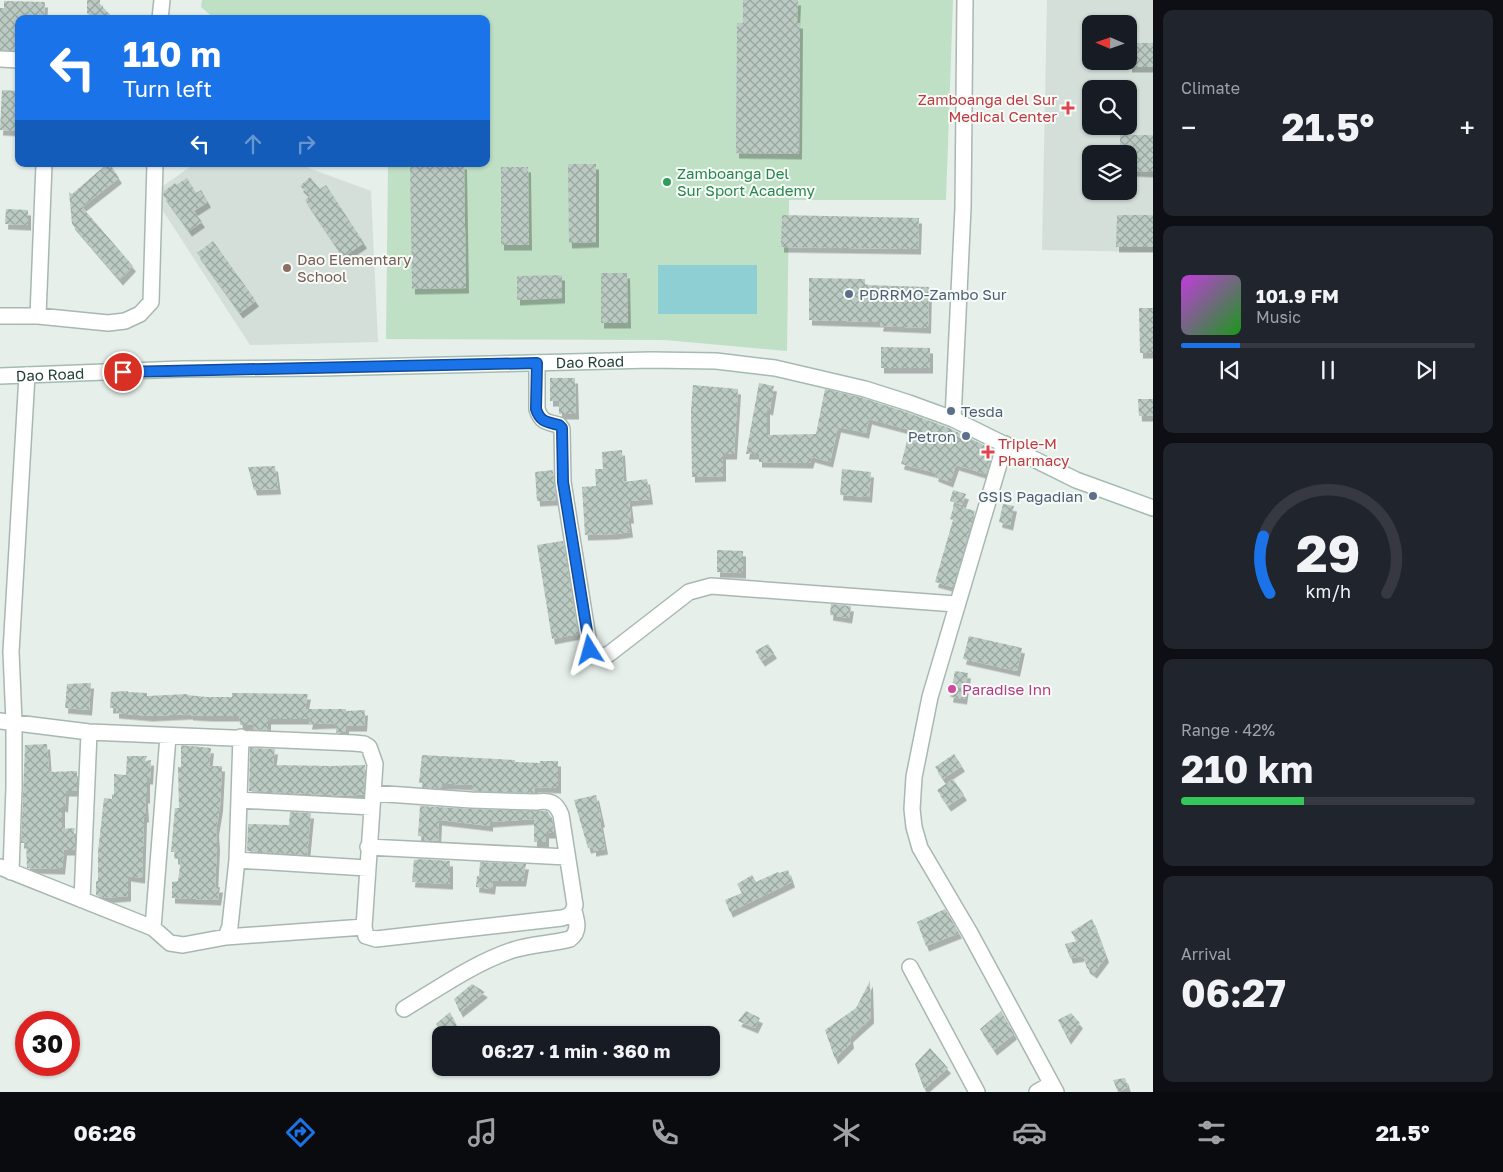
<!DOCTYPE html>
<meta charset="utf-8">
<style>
body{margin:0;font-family:"Golos Text",sans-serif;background:#20242c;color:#f1f3f6;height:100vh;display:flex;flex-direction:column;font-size:19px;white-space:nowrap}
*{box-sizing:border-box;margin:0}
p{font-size:16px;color:#9ea1a6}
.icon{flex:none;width:28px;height:28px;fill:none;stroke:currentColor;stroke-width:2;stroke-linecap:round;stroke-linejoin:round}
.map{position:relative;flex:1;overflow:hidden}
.panel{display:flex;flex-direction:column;gap:10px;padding:10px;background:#0d0f14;width:350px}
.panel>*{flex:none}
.guide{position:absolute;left:15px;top:15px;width:475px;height:152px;border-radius:10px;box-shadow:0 1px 4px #0004;background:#1a73e8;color:#fff;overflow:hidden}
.needle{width:32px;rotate:272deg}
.controls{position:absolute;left:1082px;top:15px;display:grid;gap:10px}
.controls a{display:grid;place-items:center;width:55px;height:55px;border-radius:10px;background:#171b24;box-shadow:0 1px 4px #0004;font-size:25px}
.speed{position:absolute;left:15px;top:1011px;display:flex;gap:10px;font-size:25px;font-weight:700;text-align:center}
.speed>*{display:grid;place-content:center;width:65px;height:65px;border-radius:50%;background:#171b24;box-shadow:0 1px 4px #0004;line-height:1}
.speed .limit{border:8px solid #d22;background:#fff;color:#111}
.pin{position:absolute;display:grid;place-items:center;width:42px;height:42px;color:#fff;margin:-21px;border:2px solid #fff;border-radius:50%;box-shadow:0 1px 5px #0007}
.me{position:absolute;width:55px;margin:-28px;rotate:352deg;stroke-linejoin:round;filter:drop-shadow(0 0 4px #0008)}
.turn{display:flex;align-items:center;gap:18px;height:105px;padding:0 25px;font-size:22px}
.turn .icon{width:65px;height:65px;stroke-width:2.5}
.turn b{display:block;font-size:35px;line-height:42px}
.lanes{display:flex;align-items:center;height:48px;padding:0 25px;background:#0003;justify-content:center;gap:25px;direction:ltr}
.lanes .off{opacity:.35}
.big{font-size:38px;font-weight:700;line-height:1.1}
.panel .tile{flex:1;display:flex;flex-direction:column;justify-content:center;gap:8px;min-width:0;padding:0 18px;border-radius:10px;background:#20242c}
.panel .dial{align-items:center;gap:0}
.dial svg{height:130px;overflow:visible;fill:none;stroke:#363941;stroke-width:7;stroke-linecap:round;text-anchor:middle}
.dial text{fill:#f1f3f6;stroke:none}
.song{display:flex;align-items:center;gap:15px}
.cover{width:60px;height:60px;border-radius:8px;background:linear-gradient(135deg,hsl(290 70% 55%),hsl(120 70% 35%))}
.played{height:5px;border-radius:2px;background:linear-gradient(90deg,#1a73e8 20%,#363941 20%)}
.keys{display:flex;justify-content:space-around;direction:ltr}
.heat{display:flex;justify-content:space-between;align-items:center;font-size:28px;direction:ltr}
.charge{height:8px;border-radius:4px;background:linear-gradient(90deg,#34c759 42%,#363941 0)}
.trip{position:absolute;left:432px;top:1026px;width:288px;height:50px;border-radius:10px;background:#171b24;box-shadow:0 1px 4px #0004;font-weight:700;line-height:50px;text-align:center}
.dock{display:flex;height:80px;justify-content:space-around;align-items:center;background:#090b0e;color:#9ea1a6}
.dock .icon{width:35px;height:35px}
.dock .on{color:#1a73e8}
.dock b{font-size:22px;color:#f1f3f6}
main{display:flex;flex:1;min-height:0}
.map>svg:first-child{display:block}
.built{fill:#d4dfd9;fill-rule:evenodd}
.pitch{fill:#bfe0c5}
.water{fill:#8ecfd4}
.building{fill:url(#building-cross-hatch);filter:url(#shadow)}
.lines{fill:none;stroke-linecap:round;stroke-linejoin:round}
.street-casing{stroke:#a8b8b1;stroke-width:18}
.secondary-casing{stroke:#a4bbb1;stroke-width:18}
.street{stroke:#fff;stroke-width:15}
.secondary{stroke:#fff;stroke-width:15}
.route-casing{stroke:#114b97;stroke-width:12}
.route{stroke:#1a73e8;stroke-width:9}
.health-dot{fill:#e0444e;stroke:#f7fbf8;stroke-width:2}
.leisure-dot{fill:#2e9e5b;stroke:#f7fbf8;stroke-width:2}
.education-dot{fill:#8d6e63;stroke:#f7fbf8;stroke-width:2}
.service-dot{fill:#5c6f8a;stroke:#f7fbf8;stroke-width:2}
.hotel-dot{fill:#d1479c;stroke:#f7fbf8;stroke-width:2}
.labels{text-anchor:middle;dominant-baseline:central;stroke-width:4;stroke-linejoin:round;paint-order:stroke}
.health-label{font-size:15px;fill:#be3a42;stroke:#f7fbf8;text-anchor:end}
.leisure-label{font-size:15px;fill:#27864d;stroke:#f7fbf8;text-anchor:start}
.education-label{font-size:15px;fill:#785e54;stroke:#f7fbf8;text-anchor:start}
.service-label{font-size:15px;fill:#4e5e75;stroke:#f7fbf8;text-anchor:start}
.street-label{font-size:15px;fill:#244237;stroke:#f7fbf8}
.hotel-label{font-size:15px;fill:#b23c85;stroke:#f7fbf8;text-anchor:start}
</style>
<main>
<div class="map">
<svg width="1153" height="1092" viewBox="0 0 1153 1092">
<defs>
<pattern id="building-cross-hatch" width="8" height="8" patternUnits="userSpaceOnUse" patternTransform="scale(1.25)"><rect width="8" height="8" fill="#bbcac3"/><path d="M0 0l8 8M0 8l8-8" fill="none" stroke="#98a69f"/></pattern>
<filter id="shadow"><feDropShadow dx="3" dy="5.5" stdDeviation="0" flood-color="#0004"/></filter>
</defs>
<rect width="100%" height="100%" fill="#e6efea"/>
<path class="built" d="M1047 0H1153V252L1042 250ZM1091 24H1129V61H1091ZM1091 89H1129V126H1091ZM1091 154H1129V191H1091Z
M194 164H298L371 191 378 342 250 345 152 194Z"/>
<path class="pitch" d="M202 0H953L946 200H789L787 351 665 340 386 339 388 164H486V19H215L201 7Z"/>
<path class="water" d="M658 265H757V314H658Z"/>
<path class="building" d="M87 0H100V4L114 19H93L87 13Z
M743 0H798L797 23H800L799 154 736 153 737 23H743Z
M4 1 45 2 44 19H19V51L0 50V8H4Z
M1129 43H1153V67H1129Z
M2 90 19 91V131L0 130Z
M1120 135H1153V172L1129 171V154H1120Z
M107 164H110L119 178 82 207 133 266 120 280 72 224 69 192 72 194Z
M410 164H464L466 288 412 289Z
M568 164H596V242L569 243Z
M501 167H528L529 245H501Z
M310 177 320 189 326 185 364 243 343 257 305 200 310 196 300 186Z
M187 178 196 193 201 190 208 202 194 211 202 222 189 231 163 195 164 191 175 183 176 185Z
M6 209 28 210V225L5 224Z
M782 215 919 218 918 249 781 247Z
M1117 215H1153V247H1116Z
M213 241 256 301 240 313 197 253Z
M601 273H627L628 323H601Z
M562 275V298L517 300V276Z
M809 278 865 279V285L929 287 928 328 880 326 881 322 809 320Z
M1139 308H1153V353H1140Z
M881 347 930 348V368H881Z
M550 378H575L576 414H559V401H550Z
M759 383 774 386 770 410 767 409V435L816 434 825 389 863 398 906 412 949 428 994 450 986 474 956 465 950 482 935 476 936 473 901 464 910 430 869 419 866 433 838 427 830 462 812 457 810 463 759 462V454H746Z
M693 385 738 389 734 454H723V476L692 477 691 411Z
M1138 399H1153V416H1139Z
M622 450 624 482 647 479 650 499 629 501 631 518H628L630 532 615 534 585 535 582 487 596 486 595 469H603L602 452Z
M275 466 278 489 254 490 248 467Z
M842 469 871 472 869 497 840 495Z
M553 470 556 500 537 501 535 472Z
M953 490 966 494 962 505 950 501Z
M1003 504 1014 506 1010 525 999 522Z
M954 505 975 511 953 587 935 582 953 520 950 519Z
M563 541 578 634 552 639 537 545Z
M717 550 743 551V573L717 572Z
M831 604 851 606 849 618 830 615Z
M969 636 1022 648 1017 671 963 659Z
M768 644 774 653 762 661 755 651Z
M955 671 968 673 964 699 950 697Z
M91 683 89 710 65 708 67 684Z
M128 691V692L147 693V696L188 694 187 695 207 697H232V693L308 694 305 709H346V711L365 710 364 726H346V731L336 733V723L309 724 310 719H268V730L253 729 254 725H240L239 716H209L190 715V714L150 716 116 713V708H110L111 692Z
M47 744 49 772 77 771V791H66L65 807 62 806V829L75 828 73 838H75V850H64L62 869 27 868 26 843H21L25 745Z
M181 745 211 748 209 766H222L220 806 216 830 217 845 215 887H220L218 900 172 898V882L178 881 181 859H175V852H171L175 808H179L178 767H181Z
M250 748 275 749 273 765 332 766 365 765 364 794 350 796 249 791Z
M954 754 962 766 943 779 935 767Z
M422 755 515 760V762L540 763V761H558V788L535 787V793L472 791V785L454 784H442V789L423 787V783H419Z
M127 756H147L145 761 151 760 150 779H147V798H145L146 817H144L142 878 128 876V896L103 898 96 895V881H98V852L104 798 112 799V794L114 795V774L126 775Z
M953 779 964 795 948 806 937 790Z
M596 795 602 822H600L605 849 593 851V847L588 848 574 800Z
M420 806 471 809 547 811 552 818 554 833H546V842H534V819L490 822V826L439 820 438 841 424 840V837L418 836Z
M290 812 311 813 307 855 247 851 248 824 289 825Z
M422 859 450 861V884L412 882 414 860Z
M480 862 526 864 523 881H493L492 889 476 887 477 876H479Z
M788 870 792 882 730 912 725 900 742 893 737 884 752 875 756 882 778 872 779 873Z
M945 909 959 933 926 946 917 922Z
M1092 919 1106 957 1094 973 1087 968 1083 956 1070 958 1065 944 1077 941 1071 932Z
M870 981 871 1018 850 1037 851 1043 835 1059 825 1030 856 1008Z
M472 984 485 992 460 1012 454 999Z
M746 1011 760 1018 755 1028 738 1021Z
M1001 1011 1014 1034 994 1050 980 1029Z
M450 1012 461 1035H443L436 1024Z
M1071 1013 1080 1023 1068 1039 1058 1020Z
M930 1048 948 1068 924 1089 915 1064Z
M1125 1078 1128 1087 1118 1092 1113 1080Z"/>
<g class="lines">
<defs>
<path id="street" d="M160 19 162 0
M0 59 19 60
M0 316H38L108 323 125 321 140 314 151 302 155 164
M38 316 44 164
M537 363V409C541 422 547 422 559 425L562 429 563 482 590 650C596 657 601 657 609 654L689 592 711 586 956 604
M953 419 963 208 965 0
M1005 444 930 697 914 777 912 809 914 827 920 848 970 933 1056 1092
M0 721 89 732 354 743 364 744 369 747 375 764 364 927 226 937
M239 800 372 807
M368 847 567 857
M237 860 367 868
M0 867 153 928 170 943 183 945 226 937 230 926 237 860 241 737
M11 872 14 787V722L11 652 27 375
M82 900 89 732
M364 927 366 936 376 939 562 918C570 916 573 913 575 905L561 815C556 802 549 800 536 802L471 800 373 793
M153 928 168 736
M910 967 977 1092
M404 1009C439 988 474 963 513 950 531 944 551 944 570 939 580 932 577 921 574 911
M1037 1092 1051 1084"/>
<g id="secondary">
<path id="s1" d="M0 376 182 369 321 368 651 360 716 361 775 368 865 389 909 403 953 419 1076 480 1153 508"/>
</g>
</defs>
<use href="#street" class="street-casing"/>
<use href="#secondary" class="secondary-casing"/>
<use href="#street" class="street"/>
<use href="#secondary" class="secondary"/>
</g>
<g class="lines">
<defs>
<path id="route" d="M123 372 537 363 536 409C540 422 547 422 559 425L562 428 563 482 590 650"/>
</defs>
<use href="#route" class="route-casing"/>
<use href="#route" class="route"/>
</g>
<g class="health-dot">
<path d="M1065.5 100.5h5v5h5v5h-5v5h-5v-5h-5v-5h5z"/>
<path d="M985.5 444.5h5v5h5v5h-5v5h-5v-5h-5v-5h5z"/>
</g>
<circle class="leisure-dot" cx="667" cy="182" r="5"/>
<circle class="education-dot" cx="287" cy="268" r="5"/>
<g class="service-dot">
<circle cx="849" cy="294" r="5"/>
<circle cx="951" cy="411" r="5"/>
<circle cx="966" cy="436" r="5"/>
<circle cx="1093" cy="496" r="5"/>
</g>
<circle class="hotel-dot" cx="952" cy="689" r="5"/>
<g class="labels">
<g class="health-label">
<text x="1057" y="99">Zamboanga del Sur<tspan x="1057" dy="17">Medical Center</tspan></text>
<text x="998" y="443" text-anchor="start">Triple-M<tspan x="998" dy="17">Pharmacy</tspan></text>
</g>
<g class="leisure-label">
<text x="677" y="173">Zamboanga Del<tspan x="677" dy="17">Sur Sport Academy</tspan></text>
</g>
<g class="education-label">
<text x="297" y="259">Dao Elementary<tspan x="297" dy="17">School</tspan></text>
</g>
<g class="service-label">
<text x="859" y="294">PDRRMO-Zambo Sur</text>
<text x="961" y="411">Tesda</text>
<text x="956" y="436" text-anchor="end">Petron</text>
<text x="1083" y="496" text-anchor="end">GSIS Pagadian</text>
</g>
<g class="street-label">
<text stroke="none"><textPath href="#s1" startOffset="590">Dao Road</textPath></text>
<text stroke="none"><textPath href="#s1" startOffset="50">Dao Road</textPath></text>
</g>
<g class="hotel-label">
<text x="962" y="689">Paradise Inn</text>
</g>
</g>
</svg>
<div class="controls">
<a><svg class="needle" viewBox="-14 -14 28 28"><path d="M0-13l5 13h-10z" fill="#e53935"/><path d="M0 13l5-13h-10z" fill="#9ea1a6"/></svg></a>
<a><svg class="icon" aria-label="search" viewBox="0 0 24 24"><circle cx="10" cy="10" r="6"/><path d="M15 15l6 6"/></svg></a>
<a><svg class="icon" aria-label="layers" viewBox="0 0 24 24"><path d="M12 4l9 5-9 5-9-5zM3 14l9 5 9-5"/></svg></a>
</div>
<div class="speed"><div class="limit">30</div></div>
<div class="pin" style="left:123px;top:372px;background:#d93025"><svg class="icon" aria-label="arrive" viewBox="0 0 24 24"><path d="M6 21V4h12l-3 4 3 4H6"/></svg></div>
<svg class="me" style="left:590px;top:650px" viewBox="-20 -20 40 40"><path d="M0-17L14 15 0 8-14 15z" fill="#1a73e8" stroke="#fff" stroke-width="4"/></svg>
<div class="trip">06:27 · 1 min · 360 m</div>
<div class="guide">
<div class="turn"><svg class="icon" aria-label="left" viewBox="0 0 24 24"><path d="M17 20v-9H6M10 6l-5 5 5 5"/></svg><div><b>110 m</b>Turn left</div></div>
<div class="lanes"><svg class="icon" aria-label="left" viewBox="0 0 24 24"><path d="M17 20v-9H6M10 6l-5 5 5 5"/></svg><svg class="icon off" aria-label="ahead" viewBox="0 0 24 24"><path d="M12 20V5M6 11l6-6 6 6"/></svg><svg class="icon off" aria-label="right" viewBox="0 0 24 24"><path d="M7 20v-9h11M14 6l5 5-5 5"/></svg></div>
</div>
</div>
<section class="panel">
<div class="tile"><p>Climate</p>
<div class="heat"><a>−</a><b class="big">21.5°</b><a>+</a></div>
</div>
<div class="tile">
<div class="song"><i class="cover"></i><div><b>101.9 FM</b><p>Music</p></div></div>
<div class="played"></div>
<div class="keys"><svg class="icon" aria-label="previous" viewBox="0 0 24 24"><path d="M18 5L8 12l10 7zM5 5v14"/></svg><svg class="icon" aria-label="pause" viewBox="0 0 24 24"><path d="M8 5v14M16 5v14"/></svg><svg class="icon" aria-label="next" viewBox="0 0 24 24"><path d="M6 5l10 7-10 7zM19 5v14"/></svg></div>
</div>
<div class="tile dial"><svg viewBox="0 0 100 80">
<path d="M14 69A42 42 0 1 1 86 69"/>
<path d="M14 69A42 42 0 0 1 10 34" stroke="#1a73e8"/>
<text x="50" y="56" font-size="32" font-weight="700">29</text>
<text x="50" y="72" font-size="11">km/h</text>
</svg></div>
<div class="tile"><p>Range · 42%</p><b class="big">210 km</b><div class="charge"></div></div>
<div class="tile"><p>Arrival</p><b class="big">06:27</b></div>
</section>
</main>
<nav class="dock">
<b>06:26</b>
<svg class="icon on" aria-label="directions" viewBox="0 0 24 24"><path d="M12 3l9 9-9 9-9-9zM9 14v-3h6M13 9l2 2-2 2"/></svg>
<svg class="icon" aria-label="music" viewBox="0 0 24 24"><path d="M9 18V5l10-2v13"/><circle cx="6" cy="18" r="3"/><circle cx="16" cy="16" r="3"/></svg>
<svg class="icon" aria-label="phone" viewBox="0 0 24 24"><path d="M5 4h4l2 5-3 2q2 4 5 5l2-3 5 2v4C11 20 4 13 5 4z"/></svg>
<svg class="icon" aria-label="climate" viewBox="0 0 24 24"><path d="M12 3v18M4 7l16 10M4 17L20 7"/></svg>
<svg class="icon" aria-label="car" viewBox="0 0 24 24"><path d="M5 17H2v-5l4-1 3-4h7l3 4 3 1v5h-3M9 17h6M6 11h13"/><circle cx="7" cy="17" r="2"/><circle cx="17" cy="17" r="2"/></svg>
<svg class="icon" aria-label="filters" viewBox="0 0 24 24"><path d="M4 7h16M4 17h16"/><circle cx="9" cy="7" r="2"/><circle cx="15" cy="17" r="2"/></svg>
<b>21.5°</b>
</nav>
